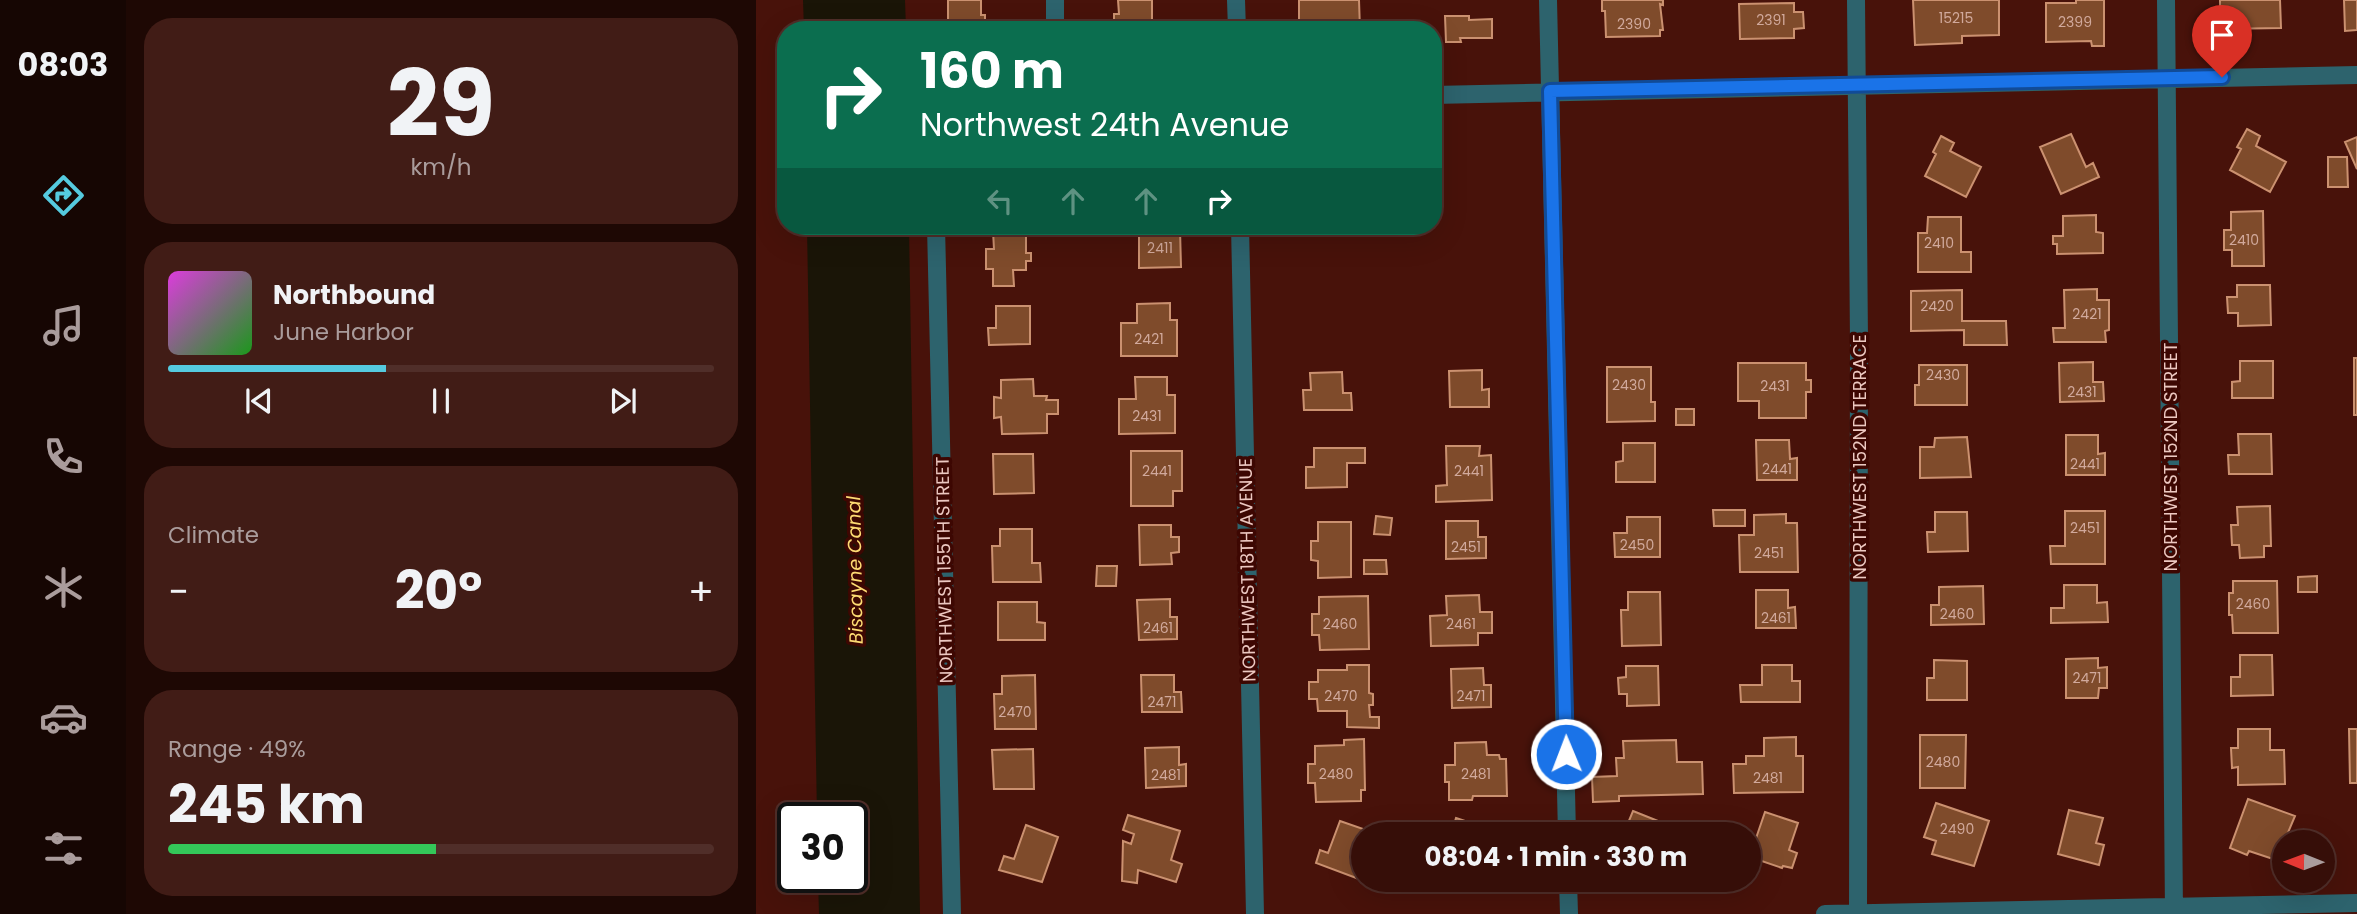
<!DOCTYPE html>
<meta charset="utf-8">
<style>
body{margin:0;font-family:Poppins,sans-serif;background:#411c16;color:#f1f3f6;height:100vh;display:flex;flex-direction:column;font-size:26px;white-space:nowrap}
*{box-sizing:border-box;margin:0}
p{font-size:23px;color:#aa9c9c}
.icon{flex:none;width:38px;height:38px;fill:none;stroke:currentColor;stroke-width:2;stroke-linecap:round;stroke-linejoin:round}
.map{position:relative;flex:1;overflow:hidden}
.drawer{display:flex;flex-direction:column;gap:18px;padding:18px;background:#1e0804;width:630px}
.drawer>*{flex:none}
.guide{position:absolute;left:21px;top:21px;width:665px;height:214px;border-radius:28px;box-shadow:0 7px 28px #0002,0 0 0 2px #502e29;background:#0b6e4f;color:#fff;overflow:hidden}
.needle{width:46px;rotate:271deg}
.fabs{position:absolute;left:1516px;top:830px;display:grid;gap:14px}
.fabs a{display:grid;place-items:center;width:63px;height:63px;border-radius:50%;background:#360e08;box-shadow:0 7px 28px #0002,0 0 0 2px #502e29;font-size:35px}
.speed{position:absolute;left:21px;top:802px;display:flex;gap:14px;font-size:35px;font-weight:700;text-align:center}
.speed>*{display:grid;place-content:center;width:91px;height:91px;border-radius:50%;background:#360e08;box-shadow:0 7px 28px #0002,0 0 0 2px #502e29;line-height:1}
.speed .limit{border:4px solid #111;border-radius:10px;background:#fff;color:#111}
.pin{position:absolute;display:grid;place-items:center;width:60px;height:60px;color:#fff;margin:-72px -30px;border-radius:50% 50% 50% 0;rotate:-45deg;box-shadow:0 0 7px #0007}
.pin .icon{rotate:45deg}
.me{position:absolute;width:77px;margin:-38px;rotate:359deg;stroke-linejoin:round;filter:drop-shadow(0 0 5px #0008)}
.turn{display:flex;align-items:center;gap:24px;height:147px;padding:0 28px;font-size:32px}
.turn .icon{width:91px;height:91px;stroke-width:2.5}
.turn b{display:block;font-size:49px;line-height:60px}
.lanes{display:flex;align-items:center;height:66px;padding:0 28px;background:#0003;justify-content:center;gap:35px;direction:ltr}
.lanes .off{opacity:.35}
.big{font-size:52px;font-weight:700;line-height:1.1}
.drawer .card{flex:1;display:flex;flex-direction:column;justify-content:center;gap:10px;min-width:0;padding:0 24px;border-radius:28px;background:#411c16}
.drawer .dial{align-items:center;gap:0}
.dial b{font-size:91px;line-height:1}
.song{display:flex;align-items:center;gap:21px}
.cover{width:84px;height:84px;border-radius:10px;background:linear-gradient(135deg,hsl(300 70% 55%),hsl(120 70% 35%))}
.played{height:7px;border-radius:4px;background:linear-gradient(90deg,#55cadf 40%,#502e29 40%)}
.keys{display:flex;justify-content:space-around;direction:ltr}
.heat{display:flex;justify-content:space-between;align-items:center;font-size:38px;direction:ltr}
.charge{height:10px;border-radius:5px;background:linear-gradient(90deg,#34c759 49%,#502e29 0)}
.trip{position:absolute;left:595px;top:822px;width:410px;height:70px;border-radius:35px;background:#360e08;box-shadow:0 7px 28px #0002,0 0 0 2px #502e29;font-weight:700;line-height:70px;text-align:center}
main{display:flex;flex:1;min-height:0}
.menu{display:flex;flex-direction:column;width:126px;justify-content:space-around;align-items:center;background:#160603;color:#aa9c9c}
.menu .icon{width:49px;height:49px}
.menu .current{color:#55cadf}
.menu b{font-size:32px;color:#f1f3f6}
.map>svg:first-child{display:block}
.water{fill:#1a1507}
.building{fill:#7f4b2b;stroke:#cb9170;stroke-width:2}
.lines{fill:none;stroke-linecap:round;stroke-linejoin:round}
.street{stroke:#2d636d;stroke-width:18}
.route-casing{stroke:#114b97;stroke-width:18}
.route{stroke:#1a73e8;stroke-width:12}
.labels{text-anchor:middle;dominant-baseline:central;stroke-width:7;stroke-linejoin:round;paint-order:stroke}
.number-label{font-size:14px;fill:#d1a99c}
.street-label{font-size:18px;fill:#ecc8c1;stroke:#3d0702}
.water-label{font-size:19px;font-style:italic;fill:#fedb73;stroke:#3d0702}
</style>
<main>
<nav class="menu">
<b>08:03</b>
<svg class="icon current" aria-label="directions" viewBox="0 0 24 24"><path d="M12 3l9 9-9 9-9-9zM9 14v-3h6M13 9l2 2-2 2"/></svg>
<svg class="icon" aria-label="music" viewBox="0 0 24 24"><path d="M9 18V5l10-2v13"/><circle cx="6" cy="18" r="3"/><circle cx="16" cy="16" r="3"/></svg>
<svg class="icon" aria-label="phone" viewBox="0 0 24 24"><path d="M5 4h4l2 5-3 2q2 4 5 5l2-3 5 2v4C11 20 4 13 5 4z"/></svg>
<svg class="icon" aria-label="climate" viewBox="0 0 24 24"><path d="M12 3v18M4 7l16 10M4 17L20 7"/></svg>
<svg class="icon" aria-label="car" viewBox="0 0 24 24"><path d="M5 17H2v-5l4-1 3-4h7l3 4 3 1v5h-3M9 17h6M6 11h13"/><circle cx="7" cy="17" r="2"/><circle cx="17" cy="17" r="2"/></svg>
<svg class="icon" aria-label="filters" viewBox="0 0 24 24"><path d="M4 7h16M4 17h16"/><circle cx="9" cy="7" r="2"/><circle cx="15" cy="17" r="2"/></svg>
</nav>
<section class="drawer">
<div class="card dial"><b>29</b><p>km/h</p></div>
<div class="card">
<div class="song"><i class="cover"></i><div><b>Northbound</b><p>June Harbor</p></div></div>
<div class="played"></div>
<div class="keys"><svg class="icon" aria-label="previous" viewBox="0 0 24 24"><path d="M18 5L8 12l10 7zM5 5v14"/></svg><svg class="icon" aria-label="pause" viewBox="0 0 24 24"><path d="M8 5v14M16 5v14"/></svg><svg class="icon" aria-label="next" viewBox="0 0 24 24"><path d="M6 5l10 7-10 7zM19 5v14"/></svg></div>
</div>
<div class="card"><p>Climate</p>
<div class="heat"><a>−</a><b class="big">20°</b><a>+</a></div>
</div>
<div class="card"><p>Range · 49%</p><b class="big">245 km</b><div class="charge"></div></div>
</section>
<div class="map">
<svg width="1601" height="914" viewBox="0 0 1601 914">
<rect width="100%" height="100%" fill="#48120a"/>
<path class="water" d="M47 0H149L150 30H48Z
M51 226H153L164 914H63L62 877H96V817H61Z"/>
<path class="building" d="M192 0H225V15H229V22H225V30H193L190 28V21H192Z
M362 0H396V30H358V14H363Z
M543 0H603L604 30H543Z
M846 0H907V5L904 4 907 30H904V36L850 37 849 11H846Z
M1157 0H1243V35L1206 36V43L1159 45Z
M1320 0H1348V46H1336L1335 41 1290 42V3H1320Z
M1464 0H1524L1525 28 1464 29Z
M1588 0H1601V30L1589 31Z
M1038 3V12H1047L1048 28 1038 29V38L984 39 983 4Z
M689 16H713V20L736 19V38H704L705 42H690Z
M1491 129 1504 136 1500 146 1530 162 1514 192 1474 170 1485 149 1481 147Z
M1315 134 1330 167 1337 163 1343 177 1305 194 1284 147Z
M1185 136 1198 143 1194 151 1225 167 1210 197 1169 176 1180 154 1177 152Z
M1601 137V169L1589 142Z
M1572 157H1591L1592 187H1572Z
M1507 211 1508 266H1476V250H1468V230H1475V212Z
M1340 215V232L1347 233V253L1301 254V244H1297V236H1307V216Z
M1172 217H1205V252H1215V272H1162V233H1171Z
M424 229 425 267 383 268V230Z
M237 231H270V253H275V261H270V270H257L258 286H237V269H230V249H238Z
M1481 285H1514L1515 325 1482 326V313H1472L1471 297H1481Z
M1341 289V300H1353V330L1349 331 1350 342H1298L1297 328H1309L1308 290Z
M1206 290V321H1250L1251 345H1208V330L1155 331V291Z
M414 303V320H421V356H365V323H381V304Z
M240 306H274V344L233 345 232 328H240Z
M1598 358H1601V415H1598Z
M1484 361H1517V398H1476V382L1484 381Z
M1337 362V382H1347L1348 401 1304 402 1303 363Z
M982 363H1050V380H1055V392H1050V418H1003V401H982Z
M1163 365H1211V405H1159V385H1163Z
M851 367H895V402H899V421L851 422Z
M726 370V390L733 389V407H694L693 371Z
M586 372 587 393H595L596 410H548L547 390H555L554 373Z
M379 377H411V395H419V433L363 434V399H380Z
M277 379 278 396H291L290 400H302V414H291V433L246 434 245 417 238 418V397L245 398V380Z
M920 409H938V425H920Z
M1482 434H1515L1516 474H1473L1472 455H1483Z
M1310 435H1342V454L1349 453V475H1310Z
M1211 437 1215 477 1164 478V447H1178L1179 438Z
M1000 440H1033L1034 459 1041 458V480H1001Z
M867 443H899V482H860V462L867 461Z
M690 446H724L723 456 735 455 736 500 680 502V486L691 485Z
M558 448H609V463H591V487L550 488V467H558Z
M375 451H426V491H417V506H375Z
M237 454H277L278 493 238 494Z
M1514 506 1515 546H1508V557L1484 558 1483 545H1476L1475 525H1482L1481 507Z
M957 510H989V526H958Z
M1309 511H1349V564H1295L1294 546H1309Z
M1179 512H1211L1212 551 1172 552 1171 532H1179Z
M1030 514V523H1041L1042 572H984L983 535H998V515Z
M620 516 636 518 634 535 618 534Z
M871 517H904V557H859L858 533H871Z
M690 521H722V537H730V558L690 559Z
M562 522H595V577L562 578V561L555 560V541H562Z
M383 525H415V537H423V552L415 553 416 564 384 565Z
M244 529H276V563H284L285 582H237L236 546H244Z
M608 560H630L631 574H608Z
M341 566H361L360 586H340Z
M1561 576V592H1542V577Z
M1477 581H1521L1522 633H1477L1476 615H1473V593H1477Z
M1308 585H1341V603L1351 602 1352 622 1295 623V608H1308Z
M1227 586 1228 624 1175 625V605H1183V587Z
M1000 590H1032V608L1039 607 1040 628H1000Z
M872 592H904L905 645 866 646 865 610H872Z
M723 595 724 612H736V633H722V645L675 646 674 616 691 615 690 596Z
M612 596 613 649 564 650 563 635H556V614H563V597Z
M414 599V617H421V639L383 640 381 600Z
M242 602H281V622L289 623V640H242Z
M1484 655H1516L1517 695 1475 696V677H1484Z
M1342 658V668L1351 667V688H1343L1342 698H1310V659Z
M1178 660 1211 661V700H1171V678H1178Z
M591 665H613V693L617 694V705H613L614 717H623V728L591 727V711H562L561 699H553V682H562V670H591Z
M1006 665H1036V681H1044V702H985L984 685H1006Z
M870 666H902L903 705 871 706V694H863L862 678 870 677Z
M727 668 728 685H735V707L696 708 695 669Z
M279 675 280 729H239L238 694H246V676Z
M385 675H418V692H425L426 712H386Z
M1482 729H1514V750H1528L1529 784 1482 785V767L1476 768 1475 748H1482Z
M1593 729H1601V783H1594Z
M1164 735H1210L1209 788H1164Z
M1040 737V756H1047V792L978 793 977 764H990V756H1008V738Z
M608 739 609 790H605V801L560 802 559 783H552V764H559V746L588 745V740Z
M920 740 921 762H946L947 794 863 796V801L837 802 836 777 861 776 860 758H868L867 741Z
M730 742 731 755H743L744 759H750L751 796H717L716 800H693V782H689V765H699V743Z
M423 747V765L430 764V786L390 788 389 748Z
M277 749 278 789H238L236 750Z
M1492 799 1539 816 1528 842V859L1524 858 1523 861 1493 851 1491 855 1474 848Z
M1180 803 1233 821 1218 866 1176 854 1180 841 1168 837Z
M1313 810 1347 818 1340 843 1348 845 1343 865 1302 854Z
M877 811 937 835H867Z
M1009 812 1042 823 1033 850 1041 853 1036 868 1027 866 1026 868 997 858 992 871V845L997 847Z
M372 815 424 831 415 860 426 864 420 882 382 870 381 883 366 881 367 841 375 844 378 834 367 830Z
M700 818 733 829 731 835H695Z
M584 821 616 832 615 835H607L605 861 607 862V880L611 882 560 863 564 850 572 853Z
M270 825 302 837 286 882 243 870 248 856 258 859Z"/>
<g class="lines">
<path class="street" d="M299 0V30
M480 0 481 30
M792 0 811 835
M1100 0 1103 342 1102 914
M1410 0 1418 914
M677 95 1601 75
M180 226 196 914
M484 226 499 914
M812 880 813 914
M1069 914 1601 903"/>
</g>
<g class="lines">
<defs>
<path id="route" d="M810 754 794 91 1466 77"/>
</defs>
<use href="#route" class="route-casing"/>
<use href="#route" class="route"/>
</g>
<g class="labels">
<g class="number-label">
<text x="1200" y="18">15215</text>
<text x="1015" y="20">2391</text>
<text x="1319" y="22">2399</text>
<text x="878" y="24">2390</text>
<text x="1488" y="240">2410</text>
<text x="1183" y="243">2410</text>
<text x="404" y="248">2411</text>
<text x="1181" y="306">2420</text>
<text x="1331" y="314">2421</text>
<text x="393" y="339">2421</text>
<text x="1187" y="375">2430</text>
<text x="873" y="385">2430</text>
<text x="1019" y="386">2431</text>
<text x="1326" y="392">2431</text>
<text x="391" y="416">2431</text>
<text x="1329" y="464">2441</text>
<text x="1021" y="469">2441</text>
<text x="401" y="471">2441</text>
<text x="713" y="471">2441</text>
<text x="1329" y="528">2451</text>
<text x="881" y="545">2450</text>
<text x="710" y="547">2451</text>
<text x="1013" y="553">2451</text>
<text x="1497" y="604">2460</text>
<text x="1201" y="614">2460</text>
<text x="1020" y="618">2461</text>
<text x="584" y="624">2460</text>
<text x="705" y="624">2461</text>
<text x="402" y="628">2461</text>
<text x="1331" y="678">2471</text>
<text x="585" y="696">2470</text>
<text x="715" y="696">2471</text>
<text x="406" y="702">2471</text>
<text x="259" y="712">2470</text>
<text x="1187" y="762">2480</text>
<text x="580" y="774">2480</text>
<text x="720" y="774">2481</text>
<text x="410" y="775">2481</text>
<text x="1012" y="778">2481</text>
<text x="1201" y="829">2490</text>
</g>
<g class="street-label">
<text transform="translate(1103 457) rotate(-90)">NORTHWEST 152ND TERRACE</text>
<text transform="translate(1414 457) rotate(-90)">NORTHWEST 152ND STREET</text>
<text transform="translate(188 570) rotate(-91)">NORTHWEST 155TH STREET</text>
<text transform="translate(491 570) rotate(-91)">NORTHWEST 18TH AVENUE</text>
</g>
<g class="water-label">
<text transform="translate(99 570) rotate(-91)">Biscayne Canal</text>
</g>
</g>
</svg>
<div class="fabs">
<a><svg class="needle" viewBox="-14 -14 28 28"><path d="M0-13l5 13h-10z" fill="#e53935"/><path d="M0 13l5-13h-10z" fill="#aa9c9c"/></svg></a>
</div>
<div class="speed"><div class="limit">30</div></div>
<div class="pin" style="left:1466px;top:77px;background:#d93025"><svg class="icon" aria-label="arrive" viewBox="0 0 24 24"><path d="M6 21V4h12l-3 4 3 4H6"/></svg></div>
<svg class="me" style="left:810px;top:754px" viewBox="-20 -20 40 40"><circle r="17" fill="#1a73e8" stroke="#fff" stroke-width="3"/><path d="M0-11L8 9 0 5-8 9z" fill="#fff"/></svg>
<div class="trip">08:04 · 1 min · 330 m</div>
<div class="guide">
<div class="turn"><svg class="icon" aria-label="right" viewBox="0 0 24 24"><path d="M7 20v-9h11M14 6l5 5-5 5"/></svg><div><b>160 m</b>Northwest 24th Avenue</div></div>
<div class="lanes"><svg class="icon off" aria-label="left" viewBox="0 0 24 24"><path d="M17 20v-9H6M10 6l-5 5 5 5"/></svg><svg class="icon off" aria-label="ahead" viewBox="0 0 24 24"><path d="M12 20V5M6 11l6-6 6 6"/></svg><svg class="icon off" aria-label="ahead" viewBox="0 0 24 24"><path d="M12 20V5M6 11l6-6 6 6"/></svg><svg class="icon" aria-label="right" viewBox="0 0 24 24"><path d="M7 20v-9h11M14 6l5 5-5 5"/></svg></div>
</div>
</div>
</main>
